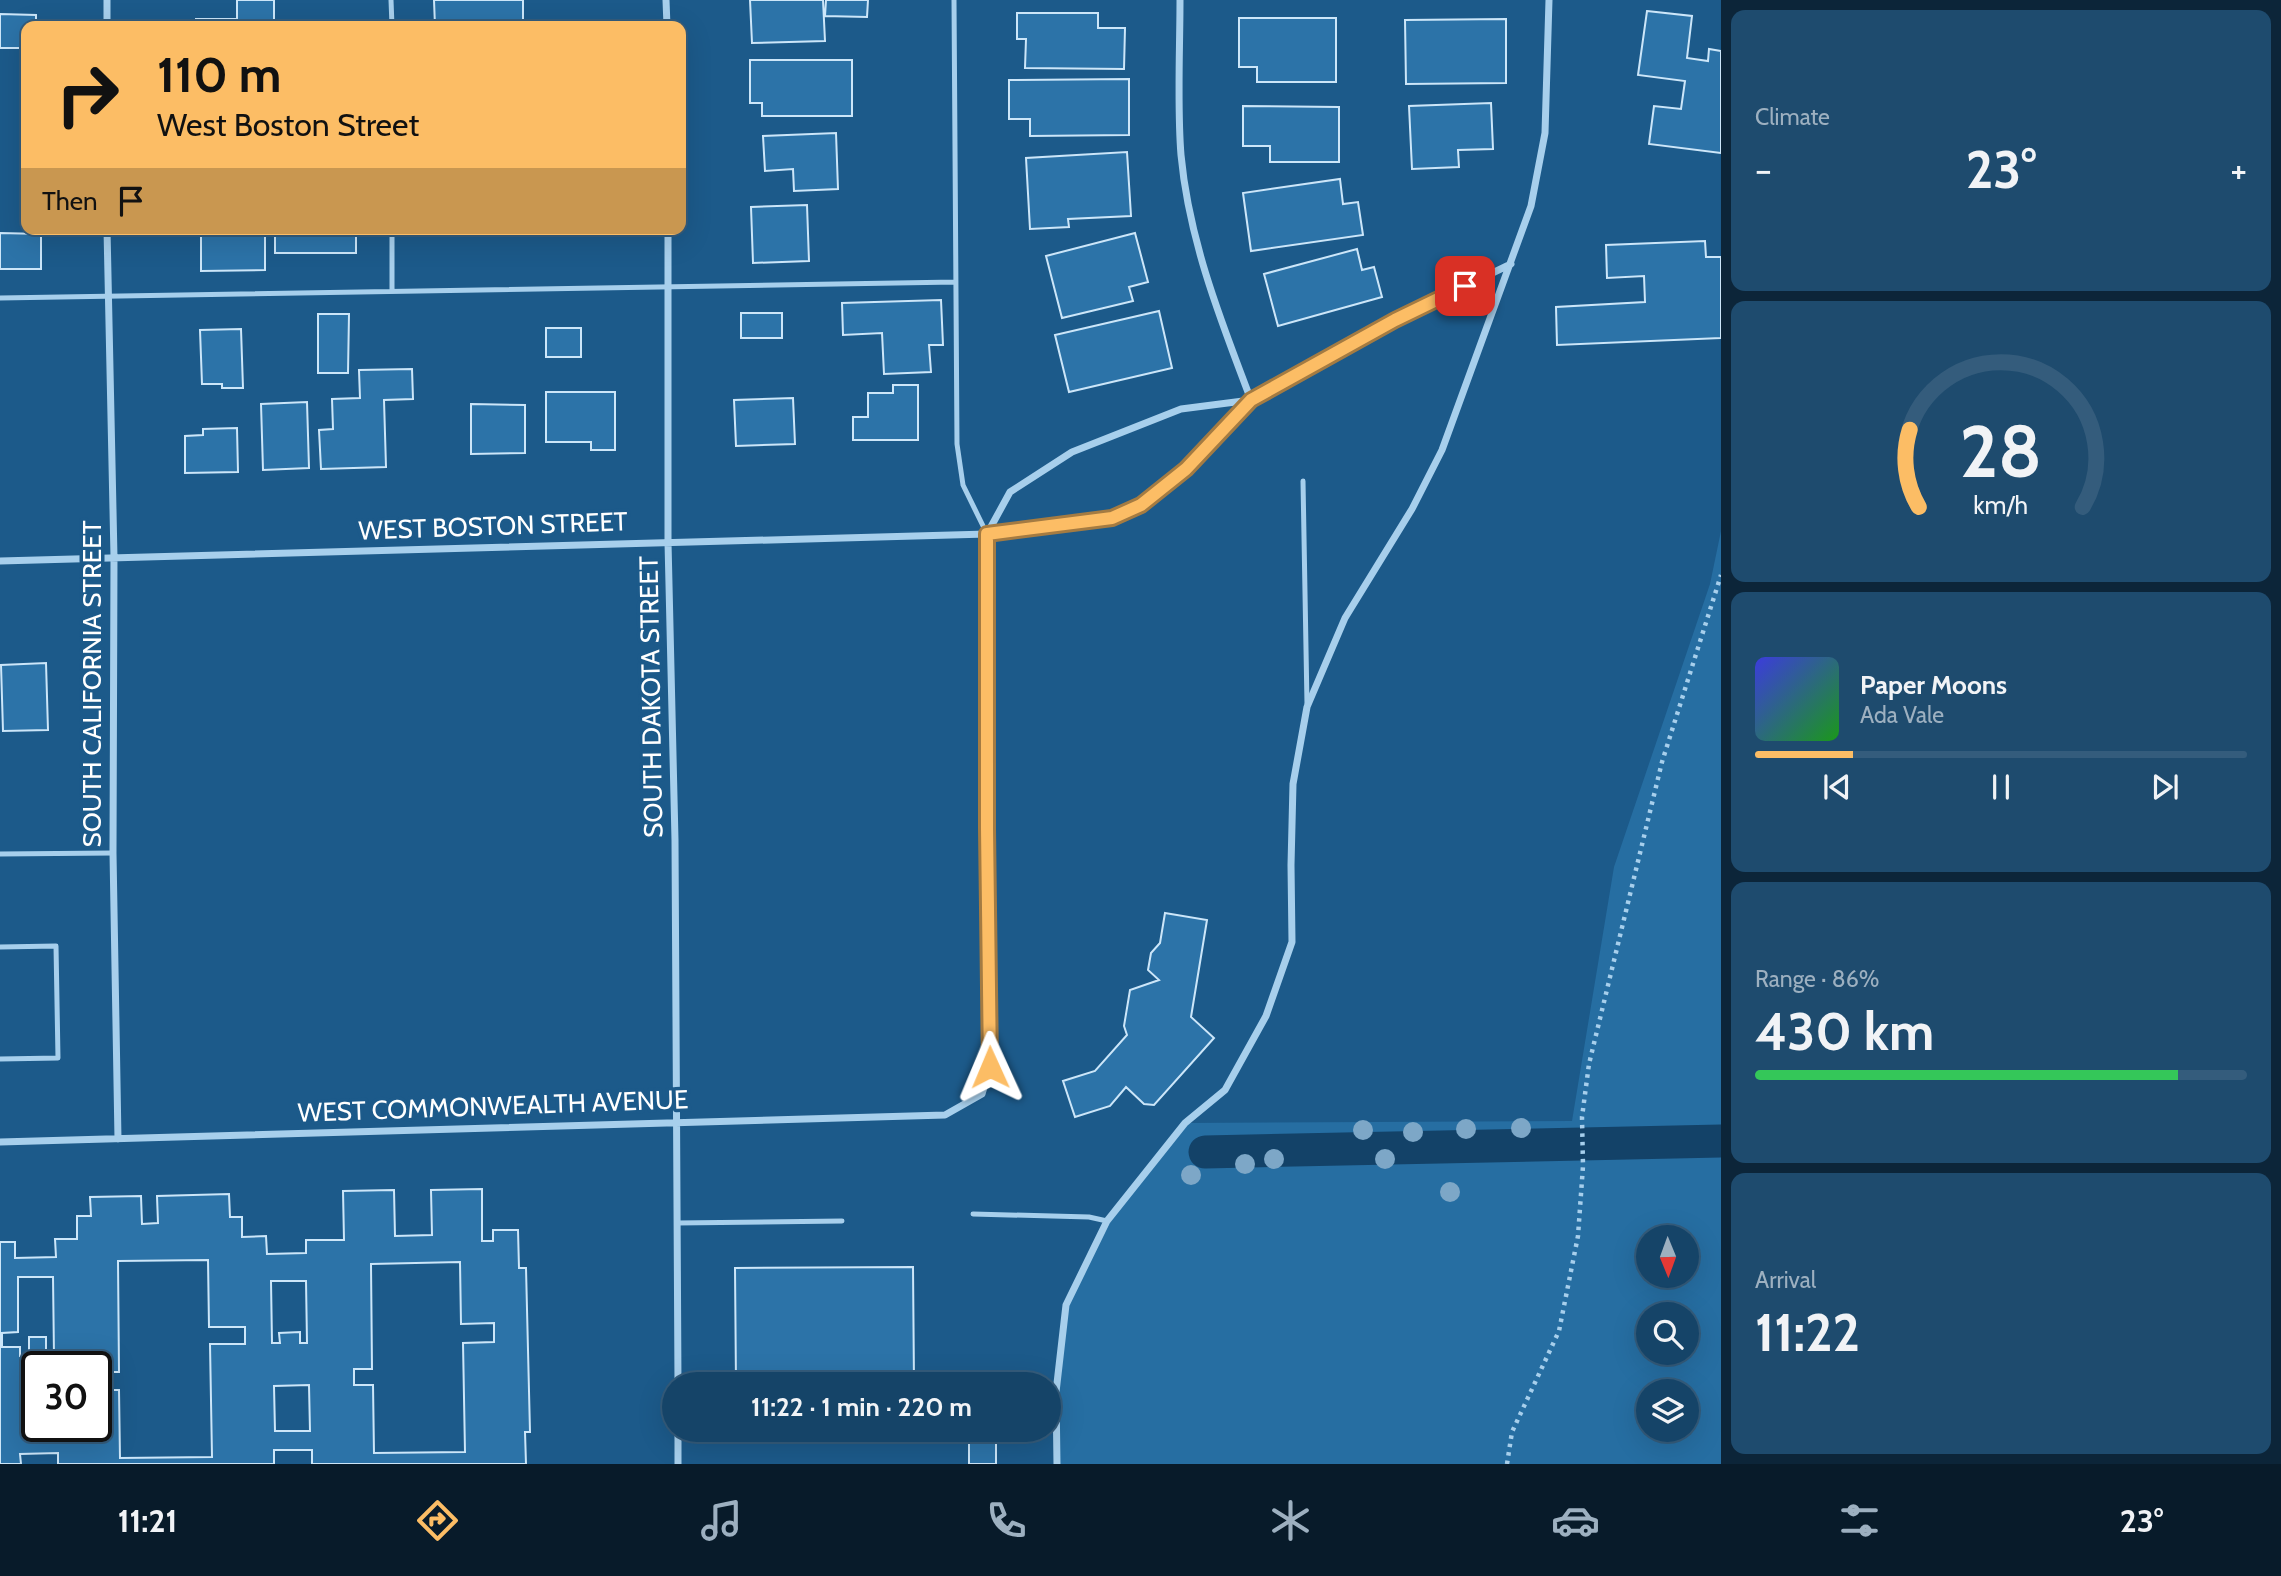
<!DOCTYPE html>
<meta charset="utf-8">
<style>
body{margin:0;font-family:Cabin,sans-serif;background:#1e4b6e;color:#f1f3f6;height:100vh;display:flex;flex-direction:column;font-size:26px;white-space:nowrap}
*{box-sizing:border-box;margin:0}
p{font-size:23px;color:#9db0c0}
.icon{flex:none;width:38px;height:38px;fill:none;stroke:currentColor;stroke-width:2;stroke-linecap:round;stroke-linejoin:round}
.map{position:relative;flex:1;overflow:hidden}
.sheet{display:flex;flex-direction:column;gap:10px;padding:10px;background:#0c2539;width:560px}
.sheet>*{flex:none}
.guide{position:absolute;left:21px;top:21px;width:665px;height:214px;border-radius:14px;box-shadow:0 7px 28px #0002,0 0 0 2px #345c7c;background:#fcbd65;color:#111;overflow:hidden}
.needle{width:46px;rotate:179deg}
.controls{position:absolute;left:1636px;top:1225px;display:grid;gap:14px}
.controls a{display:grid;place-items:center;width:63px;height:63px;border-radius:50%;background:#154468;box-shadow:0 7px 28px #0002,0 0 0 2px #345c7c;font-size:35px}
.speed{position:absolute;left:21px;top:1351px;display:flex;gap:14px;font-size:35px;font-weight:700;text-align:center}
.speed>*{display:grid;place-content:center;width:91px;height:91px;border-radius:50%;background:#154468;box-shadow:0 7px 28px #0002,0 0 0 2px #345c7c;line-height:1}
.speed .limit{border:4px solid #111;border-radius:10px;background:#fff;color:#111}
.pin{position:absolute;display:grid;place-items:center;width:60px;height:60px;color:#fff;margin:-30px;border-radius:14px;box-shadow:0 4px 10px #0006}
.me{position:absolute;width:77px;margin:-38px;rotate:359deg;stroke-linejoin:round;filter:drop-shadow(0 0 5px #0008)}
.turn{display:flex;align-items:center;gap:24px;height:147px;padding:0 21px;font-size:32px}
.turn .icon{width:91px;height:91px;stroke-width:2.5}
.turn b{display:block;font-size:49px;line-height:60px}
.then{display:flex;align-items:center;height:66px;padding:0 21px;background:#0003;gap:14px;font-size:26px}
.big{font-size:52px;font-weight:800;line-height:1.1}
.sheet .tile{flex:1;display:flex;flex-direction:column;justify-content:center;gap:10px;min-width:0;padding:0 24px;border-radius:14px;background:#1e4b6e}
.sheet .dial{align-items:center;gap:0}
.dial svg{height:182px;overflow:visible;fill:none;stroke:#345c7c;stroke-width:7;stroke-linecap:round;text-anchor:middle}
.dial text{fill:#f1f3f6;stroke:none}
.song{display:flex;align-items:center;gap:21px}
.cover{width:84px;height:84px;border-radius:10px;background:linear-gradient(135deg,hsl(240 70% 55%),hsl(120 70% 35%))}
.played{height:7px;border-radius:4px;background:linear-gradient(90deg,#fcbd65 20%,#345c7c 20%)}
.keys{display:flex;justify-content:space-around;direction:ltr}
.heat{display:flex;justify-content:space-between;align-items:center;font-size:38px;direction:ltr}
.charge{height:10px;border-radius:5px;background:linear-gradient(90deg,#34c759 86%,#345c7c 0)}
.trip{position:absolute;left:662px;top:1372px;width:399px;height:70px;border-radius:35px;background:#154468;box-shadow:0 7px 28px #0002,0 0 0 2px #345c7c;font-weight:800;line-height:70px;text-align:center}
.tabs{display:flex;height:112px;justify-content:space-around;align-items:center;background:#081b2a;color:#9db0c0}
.tabs .icon{width:49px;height:49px}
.tabs .selected{color:#fcbd65}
.tabs b{font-size:32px;color:#f1f3f6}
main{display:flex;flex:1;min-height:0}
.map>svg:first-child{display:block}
.green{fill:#266ea2;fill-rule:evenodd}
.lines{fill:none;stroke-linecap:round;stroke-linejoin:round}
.canal{stroke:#134268;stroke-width:33}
.building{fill:#2c73a8;stroke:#cce6f9;stroke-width:2;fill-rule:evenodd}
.path{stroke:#a7cfec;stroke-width:4.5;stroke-dasharray:3.5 5;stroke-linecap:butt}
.lane{stroke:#a7cfec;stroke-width:5}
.street{stroke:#a7cfec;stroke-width:7}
.tree{fill:#7da7c7}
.route-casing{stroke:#a47b42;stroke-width:18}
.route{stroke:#fcbd65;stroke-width:12}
.labels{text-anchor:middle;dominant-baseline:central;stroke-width:7;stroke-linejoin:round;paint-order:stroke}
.street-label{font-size:26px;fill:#fff;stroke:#1c5a8a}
</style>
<main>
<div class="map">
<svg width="1721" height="1464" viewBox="0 0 1721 1464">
<rect width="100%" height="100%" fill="#1c5a8a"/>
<path class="green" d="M1721 531V1464H1057L1056 1392 1066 1305 1107 1221 1185 1123 1572 1121 1614 867 1710 584ZM1648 1237H1687V1276H1648ZM1648 1314H1687V1353H1648ZM1648 1391H1687V1430H1648Z"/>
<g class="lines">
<path class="canal" d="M1205 1152 1721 1141"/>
</g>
<path class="building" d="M237 0H274V26H196V19H237Z
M434 0H523V23L435 26Z
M750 0H823L825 41 752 43Z
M826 0H868L867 17 825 16Z
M1647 11 1692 16 1687 58 1708 61 1709 49 1721 51V153L1649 144 1654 106 1681 109 1685 81 1638 75Z
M1017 13H1098V28H1125L1124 69 1025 68 1026 39H1017Z
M0 14 36 15V26H26V48H0Z
M1239 18H1336V82H1257V67H1239Z
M1506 19V83L1406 84 1405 20Z
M750 60H852V116H762V103H750Z
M1129 79V135L1030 136V119H1009V80Z
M1491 103 1493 149 1458 150 1459 167 1412 169 1409 106Z
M1243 106 1339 107V162H1270V146H1243Z
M836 133 838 189 794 191 793 169 765 171 763 136Z
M1127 152 1131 216 1068 219 1069 227 1030 229 1026 158Z
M1340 179 1343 204 1358 202 1363 235 1251 251 1243 193Z
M807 205 809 261 753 263 751 207Z
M201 229H265V270L201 271Z
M275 229H356V253H275Z
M0 233 41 234V269H0Z
M1135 233 1148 282 1129 287 1133 301 1062 318 1046 256Z
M1705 241 1706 257H1721V338L1557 345 1556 307 1645 302 1644 276 1607 278 1606 245Z
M1357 249 1362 270 1374 267 1382 297 1278 326 1264 274Z
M941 300 943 345H929L931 372 884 374 882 333 843 335 842 303Z
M1159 311 1172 368 1069 392 1055 335Z
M741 313H782V338H741Z
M318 314H349L348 373H318Z
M546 328H581V357H546Z
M241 329 243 388H222V384H202L200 330Z
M412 369 413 399 384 400 386 467 321 469 319 430 333 429 332 399 360 398 359 370Z
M893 385H918V440H853V417H868V393H893Z
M546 392H615V450H591V442H546Z
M793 398 795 444 736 446 734 400Z
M307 402 309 468 263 470 261 404Z
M471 404 525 405V453L471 454Z
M237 428 238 472 185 473V436L203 435V429Z
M46 663 48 730 3 731 1 665Z
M1165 913 1207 920 1191 1017 1214 1038 1154 1105 1144 1104 1126 1087 1110 1106 1075 1117 1063 1081 1095 1071 1127 1035 1124 1026 1130 990 1159 980 1148 970 1151 953 1160 943Z
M482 1189V1241H493V1230H518L519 1268H526L530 1432H525L526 1464H312V1450H274V1464H58V1453L20 1454 21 1464H0V1242H15V1258L56 1257 55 1239H77V1216H91L90 1197 141 1196 142 1224 158 1223 157 1196 229 1194 230 1217H242V1237L266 1236 267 1254 306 1253V1240H344L343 1191 394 1190 395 1236 432 1235 431 1190ZM208 1260 209 1327H245V1344H210L212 1457 120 1458 119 1390H96V1426H55V1433L22 1434 21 1390H37V1367H96V1372H119L118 1261ZM460 1262 461 1324 494 1323V1342L463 1343 465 1452 374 1453 373 1385H354V1369H372L371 1264ZM18 1277H53L54 1356H46V1337H29V1357L20 1356V1347H2V1333L18 1332ZM271 1281H306L307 1343H300V1332L279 1333 280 1343H272ZM309 1385 310 1431H275L274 1386Z
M913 1267 914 1383 736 1384 735 1268Z
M969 1439H996V1464H969Z"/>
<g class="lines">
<path class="path" d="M1507 1464 1512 1432 1559 1331 1578 1236 1583 1166 1582 1117 1589 1064 1662 762 1721 575"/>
<path class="lane" d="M391 0 392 26
M954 0 957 444 963 485 987 534
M392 229V290
M0 298 956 282
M1303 481 1307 704
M0 854 113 853
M0 947 56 946 58 1058 0 1059
M973 1214 1089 1217 1107 1221
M677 1223 842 1221"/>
<path class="street" d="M107 0V26
M666 0 667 26
M1180 0C1180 50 1177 106 1181 155 1189 241 1221 321 1251 400
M107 229 114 557 113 853 118 1139
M668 229V542L675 840 678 1384
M0 561 987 534 1112 518 1141 505 1186 469 1251 400 1395 320 1511 264
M0 1142 945 1115 982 1094 990 1067 987 828V534L1010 492 1072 452 1181 409 1251 400
M678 1464V1430
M1057 1464 1056 1392 1066 1305 1107 1221 1185 1123 1225 1090 1266 1016 1292 942 1291 865 1293 784 1307 707 1345 618 1412 509 1442 450 1531 206 1545 133 1549 0"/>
</g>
<g class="tree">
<circle cx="1521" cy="1128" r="10"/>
<circle cx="1466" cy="1129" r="10"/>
<circle cx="1363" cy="1130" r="10"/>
<circle cx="1413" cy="1132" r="10"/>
<circle cx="1274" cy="1159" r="10"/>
<circle cx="1385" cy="1159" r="10"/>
<circle cx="1245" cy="1164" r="10"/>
<circle cx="1191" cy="1175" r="10"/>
<circle cx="1450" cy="1192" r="10"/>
</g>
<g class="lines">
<defs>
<path id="route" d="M990 1067 987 828V534L1112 518 1141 505 1186 469 1251 400 1395 320 1465 286"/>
</defs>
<use href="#route" class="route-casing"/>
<use href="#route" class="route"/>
</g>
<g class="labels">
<g class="street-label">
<text transform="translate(493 526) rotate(-2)">WEST BOSTON STREET</text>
<text transform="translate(92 684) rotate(-90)">SOUTH CALIFORNIA STREET</text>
<text transform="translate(651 697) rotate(-91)">SOUTH DAKOTA STREET</text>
<text transform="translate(493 1106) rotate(-2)">WEST COMMONWEALTH AVENUE</text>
</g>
</g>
</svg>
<div class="controls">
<a><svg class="needle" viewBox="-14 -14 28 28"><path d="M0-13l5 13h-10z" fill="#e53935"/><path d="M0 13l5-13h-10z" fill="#9db0c0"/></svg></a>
<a><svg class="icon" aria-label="search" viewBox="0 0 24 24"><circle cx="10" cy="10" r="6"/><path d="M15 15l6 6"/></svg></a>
<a><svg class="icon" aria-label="layers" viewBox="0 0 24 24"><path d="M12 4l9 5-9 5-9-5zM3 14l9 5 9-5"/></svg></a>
</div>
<div class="speed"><div class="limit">30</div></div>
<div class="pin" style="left:1465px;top:286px;background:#d93025"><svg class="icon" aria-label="arrive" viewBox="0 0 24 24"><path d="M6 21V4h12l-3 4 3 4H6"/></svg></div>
<svg class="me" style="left:990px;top:1067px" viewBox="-20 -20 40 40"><path d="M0-17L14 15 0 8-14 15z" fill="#fcbd65" stroke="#fff" stroke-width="4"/></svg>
<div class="trip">11:22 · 1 min · 220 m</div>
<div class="guide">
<div class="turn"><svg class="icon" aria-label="right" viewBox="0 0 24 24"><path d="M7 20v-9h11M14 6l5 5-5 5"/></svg><div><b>110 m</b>West Boston Street</div></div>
<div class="then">Then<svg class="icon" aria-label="arrive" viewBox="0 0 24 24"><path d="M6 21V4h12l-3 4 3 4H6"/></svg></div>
</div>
</div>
<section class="sheet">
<div class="tile"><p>Climate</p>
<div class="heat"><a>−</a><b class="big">23°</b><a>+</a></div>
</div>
<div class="tile dial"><svg viewBox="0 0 100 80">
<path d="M14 69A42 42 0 1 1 86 69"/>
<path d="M14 69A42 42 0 0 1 10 35" stroke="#fcbd65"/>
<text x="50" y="56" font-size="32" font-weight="700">28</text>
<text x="50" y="72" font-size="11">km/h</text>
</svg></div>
<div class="tile">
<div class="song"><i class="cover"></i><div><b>Paper Moons</b><p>Ada Vale</p></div></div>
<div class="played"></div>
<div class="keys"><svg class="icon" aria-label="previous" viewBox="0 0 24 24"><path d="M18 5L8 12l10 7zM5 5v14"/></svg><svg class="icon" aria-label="pause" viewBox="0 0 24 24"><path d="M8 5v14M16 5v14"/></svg><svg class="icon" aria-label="next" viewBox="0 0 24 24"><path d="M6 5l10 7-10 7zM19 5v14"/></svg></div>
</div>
<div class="tile"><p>Range · 86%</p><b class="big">430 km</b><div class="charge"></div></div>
<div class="tile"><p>Arrival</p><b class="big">11:22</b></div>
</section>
</main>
<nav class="tabs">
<b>11:21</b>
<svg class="icon selected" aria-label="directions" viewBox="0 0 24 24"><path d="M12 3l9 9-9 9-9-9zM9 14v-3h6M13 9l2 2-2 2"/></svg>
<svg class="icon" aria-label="music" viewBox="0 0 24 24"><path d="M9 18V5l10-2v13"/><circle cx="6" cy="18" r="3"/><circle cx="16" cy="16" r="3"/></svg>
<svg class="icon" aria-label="phone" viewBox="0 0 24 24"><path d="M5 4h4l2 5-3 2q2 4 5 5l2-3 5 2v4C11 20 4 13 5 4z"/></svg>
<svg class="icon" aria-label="climate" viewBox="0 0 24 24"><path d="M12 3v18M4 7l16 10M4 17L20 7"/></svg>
<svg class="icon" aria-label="car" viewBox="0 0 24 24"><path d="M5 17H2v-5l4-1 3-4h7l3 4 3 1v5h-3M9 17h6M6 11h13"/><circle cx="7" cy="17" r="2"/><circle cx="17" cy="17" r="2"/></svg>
<svg class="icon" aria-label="filters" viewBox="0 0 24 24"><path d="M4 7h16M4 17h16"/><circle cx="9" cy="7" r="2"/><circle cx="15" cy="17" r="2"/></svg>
<b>23°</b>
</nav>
